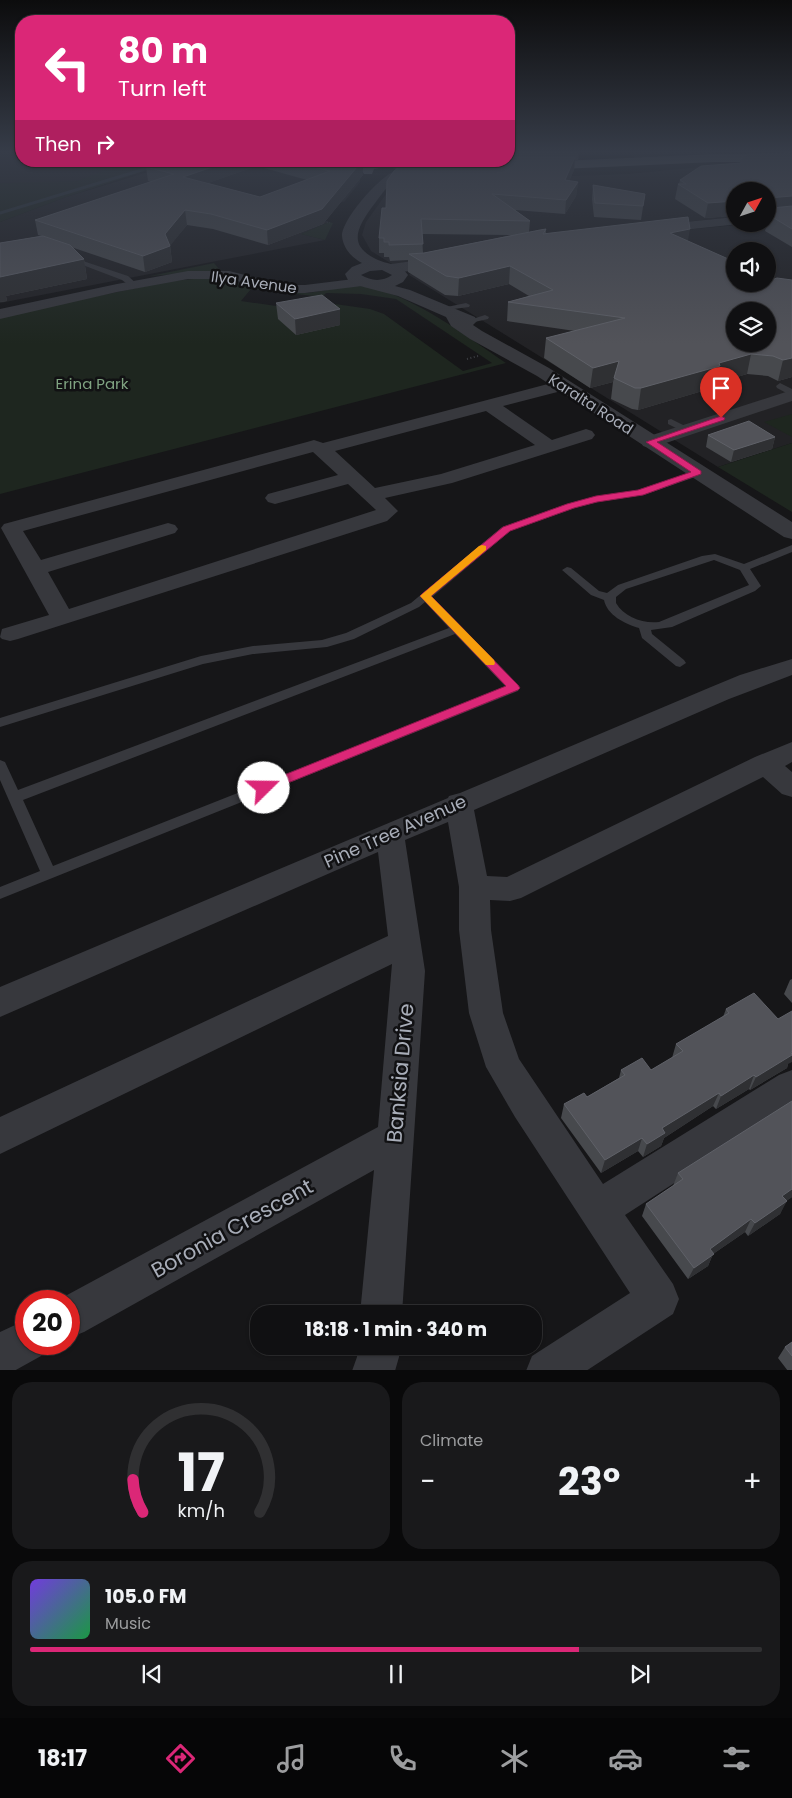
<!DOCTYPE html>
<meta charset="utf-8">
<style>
body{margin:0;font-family:Poppins,sans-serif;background:#19191b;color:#f1f3f6;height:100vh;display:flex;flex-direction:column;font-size:19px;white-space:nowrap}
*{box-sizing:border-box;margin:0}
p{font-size:16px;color:#9c9d9f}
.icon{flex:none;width:28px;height:28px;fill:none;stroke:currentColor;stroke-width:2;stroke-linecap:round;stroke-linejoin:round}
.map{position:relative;height:1370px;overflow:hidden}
.side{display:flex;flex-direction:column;gap:12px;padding:12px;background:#09090a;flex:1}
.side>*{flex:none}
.guide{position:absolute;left:15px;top:15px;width:500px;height:152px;border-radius:20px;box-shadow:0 1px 4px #0004,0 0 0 1px #303032;background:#db2777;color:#fff;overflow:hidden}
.needle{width:32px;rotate:50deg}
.fabs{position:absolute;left:726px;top:182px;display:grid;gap:10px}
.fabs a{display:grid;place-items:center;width:50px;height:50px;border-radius:50%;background:#101012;box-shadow:0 1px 4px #0004,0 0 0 1px #303032;font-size:25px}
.speed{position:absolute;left:15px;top:1290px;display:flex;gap:10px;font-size:25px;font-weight:700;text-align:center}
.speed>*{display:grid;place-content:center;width:65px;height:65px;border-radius:50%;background:#101012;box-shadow:0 1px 4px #0004,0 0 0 1px #303032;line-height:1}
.speed .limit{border:8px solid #d22;background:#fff;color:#111}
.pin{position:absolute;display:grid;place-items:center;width:42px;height:42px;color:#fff;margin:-51px -21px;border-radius:50% 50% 50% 0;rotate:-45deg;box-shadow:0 0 5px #0007}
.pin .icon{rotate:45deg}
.me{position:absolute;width:55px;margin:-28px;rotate:68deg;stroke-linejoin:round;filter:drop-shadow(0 0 4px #0008)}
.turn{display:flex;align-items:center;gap:18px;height:105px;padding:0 20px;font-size:22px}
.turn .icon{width:65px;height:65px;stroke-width:2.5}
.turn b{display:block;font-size:35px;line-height:42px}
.then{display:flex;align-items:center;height:48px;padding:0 20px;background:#0003;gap:10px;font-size:19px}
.big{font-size:38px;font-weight:700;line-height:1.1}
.side .widget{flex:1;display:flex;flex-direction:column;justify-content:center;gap:8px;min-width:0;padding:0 18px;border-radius:20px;background:#19191b}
.side .dial{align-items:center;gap:0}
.dial svg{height:130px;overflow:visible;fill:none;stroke:#303032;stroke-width:7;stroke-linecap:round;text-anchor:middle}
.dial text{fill:#f1f3f6;stroke:none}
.song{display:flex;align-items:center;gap:15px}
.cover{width:60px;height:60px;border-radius:8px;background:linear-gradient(135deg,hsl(260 70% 55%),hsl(140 70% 35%))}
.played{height:5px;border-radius:2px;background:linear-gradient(90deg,#db2777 75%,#303032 75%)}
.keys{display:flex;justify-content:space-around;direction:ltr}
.heat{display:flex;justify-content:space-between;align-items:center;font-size:28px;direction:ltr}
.side .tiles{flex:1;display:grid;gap:12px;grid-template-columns:1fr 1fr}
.widget:last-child{grid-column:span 2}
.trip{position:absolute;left:250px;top:1305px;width:292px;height:50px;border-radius:20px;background:#101012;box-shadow:0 1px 4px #0004,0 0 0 1px #303032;font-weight:700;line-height:50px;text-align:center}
.tabs{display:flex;height:80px;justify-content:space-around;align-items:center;background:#060607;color:#9c9d9f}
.tabs .icon{width:35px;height:35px}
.tabs .on{color:#db2777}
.tabs b{font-size:22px;color:#f1f3f6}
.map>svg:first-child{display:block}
.built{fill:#222225;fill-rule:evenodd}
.green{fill:#1e261f;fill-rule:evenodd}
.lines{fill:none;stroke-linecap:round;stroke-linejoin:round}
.stream{stroke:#2c353c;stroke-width:3}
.path-far1{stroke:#3d3f44;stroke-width:1;stroke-dasharray:1 2;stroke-linecap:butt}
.path{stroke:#3d3f44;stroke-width:2;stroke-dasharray:1 2.5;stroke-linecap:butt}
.service{fill:#37383d;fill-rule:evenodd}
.minor{fill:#37383d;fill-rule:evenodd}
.tertiary{fill:#37383d;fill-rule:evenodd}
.trunk{fill:#5b5e65;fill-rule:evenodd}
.wall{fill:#47494d;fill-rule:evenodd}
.shaded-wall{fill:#2f3033}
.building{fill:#525359;stroke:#5f6168;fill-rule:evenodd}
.route{fill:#db2777;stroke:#8e194d}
.slow{fill:#f59e0b}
.labels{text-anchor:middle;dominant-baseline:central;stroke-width:5;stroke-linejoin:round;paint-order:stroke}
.far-street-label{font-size:15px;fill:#a8adb8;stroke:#111113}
.far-park-label{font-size:15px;fill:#7fa381;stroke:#111113}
.street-label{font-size:18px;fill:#a8adb8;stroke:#111113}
.near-street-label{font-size:21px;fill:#a8adb8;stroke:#111113}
</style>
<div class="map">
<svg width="792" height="1371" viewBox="0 0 792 1371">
<rect width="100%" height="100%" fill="#161618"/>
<path class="built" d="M0 152H21V161H175L0 211Z
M649 152H713L703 155 637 158 627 154Z
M185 161H310L360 178V182L344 202 336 201 303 215 329 222 302 234 325 240 0 303V222L66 197Z
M768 165 792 213 768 214V191H735V217L589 231 425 261 392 264 371 251 362 235 366 222 389 190 542 177 628 174 701 167Z
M792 220V443L718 467 409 275 411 273 597 238ZM735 251H768V284H735ZM735 311H768V344H735Z"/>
<path class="green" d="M129 161H175L66 197 0 222V183L77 181Z
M329 222 333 223 325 240 301 234Z
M214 263 219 269 216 271 150 276Z
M205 278C238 281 270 293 303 293 324 293 346 283 367 287 413 295 467 337 506 363L0 494V316L171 281ZM251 289 322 297 326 293 361 294 396 299 492 363 463 371 384 314 370 309 314 301 297 309 241 301Z
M792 414V437L764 422Z
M792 443V512L718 467Z"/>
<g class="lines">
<path class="stream" d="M0 213 171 161"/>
<path class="path-far1" d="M321 220 330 223"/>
<path class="path" d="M467 359 478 356"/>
<path class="service" d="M67 257H71L128 276 137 284 130 286 122 280 67 259Z
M466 303 470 305 469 307 446 310 442 308Z
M485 315 489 317 488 319 470 323 466 321Z
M780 383 792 389V396L777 388 776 386Z
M671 419 689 428 691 430 686 433 668 424V420Z
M698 470 701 471V475L644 495 598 502 575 508 510 531 432 597 518 685 520 688 518 691 0 899V887L40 871 0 780V760L5 762 18 790 449 628 425 602 419 607 354 639 327 647 253 654 203 664 0 727V718L201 656 253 646 322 640 346 633 411 603 502 527 567 504 597 496 638 490ZM455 634 506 687 53 866 23 800Z
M792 545V552L750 569 761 586 755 591 672 627 651 630 652 634 684 660 686 663 680 667 676 666 642 638 639 628C625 624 607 615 604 600L591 595 562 570 567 567 571 568 599 591 607 593 618 585 702 556 715 554 744 564ZM714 560 740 570 749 585 659 622C643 624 624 617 616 603V597L626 589Z"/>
<path class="minor" d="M735 217V224H739L655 233 649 229 655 225Z
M443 257 448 258 450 261 448 264C436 267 392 277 384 268L391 264Z
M188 271H229L286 285H305L362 278 367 279 369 282 367 285 362 286 305 293H286L229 279H188L117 292 0 319V309L117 284Z
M563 380 569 381 572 385 569 389 503 406 552 440 586 429 592 431 595 435 592 439 452 483 385 498 398 511 387 521 18 639 10 641 2 639 0 637 2 629 49 615 1 528 4 524 307 442 314 440 323 443ZM486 411 535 445 441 474 375 488 335 451ZM313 452 338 475 268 494 265 498 268 502 275 504 348 484 376 510 69 609 48 572 175 533 178 529 175 525 168 523 41 560 23 531Z
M792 390V401L657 446 650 448 643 446 641 442 643 438Z
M792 659V675L729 699 474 810 487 876 507 877 755 757 792 742V762L785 766 792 772V797L782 794 763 777 521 898 510 901 490 900 491 930 503 1013 519 1059 603 1184 779 1075 792 1070V1107L625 1215 673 1284 679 1299 673 1314 586 1371H526L532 1356 630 1293 515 1117 486 1067 469 1013 459 930V887L448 822 405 840 425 971 402 1314H360L374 1170 84 1332 69 1338V1301H56L378 1127 392 964 0 1154V1117L388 936 378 852 0 1017V987L448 798 449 796 460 793 711 687 740 675Z
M26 1320V1344H46L41 1356 14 1371H0V1332Z
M358 1346H400L399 1357 395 1371H352L357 1357Z"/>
<path class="tertiary" d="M398 170 404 174C400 179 394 181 389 186 382 192 378 200 372 207 357 228 347 246 378 260 389 265 400 263 408 275L403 282 395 286 410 290 475 317 477 321 473 325 482 331 549 368 792 522V539L784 537 537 376 470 339 451 326 446 317 398 296 356 285 348 280 345 274 352 267 362 263C352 258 343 248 342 236 342 219 381 174 398 170ZM382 270 392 275C382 282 371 281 361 275L370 271Z"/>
<path class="trunk" d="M715 154H792V162H715L538 170 532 166 538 162Z
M377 161C393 161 479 158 486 166L480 170 422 166 420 170 416 171 385 167 374 169 372 174H364L362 171 364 164Z"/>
</g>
<path class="wall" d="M509 152H580L578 160H575L574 170 569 181 578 182 576 196 565 214 515 210 530 221 529 232 546 229V234L688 241 768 284 792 377 778 381 768 376 747 374 717 383 716 387 638 410 632 409 611 399 613 382 590 388 544 358 546 338 575 331 507 321 508 302 529 296 509 284 458 296 445 295 408 272V260L390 261 389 257H384V253H379V238L386 208 418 167 509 161ZM422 234 513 235 423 253Z
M781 152H792V247L765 231 770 213 705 218 675 199 678 184H679L680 180 740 163 741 159 790 153Z
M164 161H352V164L363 175 323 224 268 245 213 229 187 225 170 245 172 262 145 272 71 247 84 259 87 279 6 296 7 301 0 302V243L41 236 38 235 35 220 151 182 148 181 146 167ZM257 166 307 180 260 197 208 183Z
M593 185 645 194 641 220 594 217 592 199Z
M276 303 340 325 296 335 278 319Z
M708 435 775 437 772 449 731 462 706 447Z
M792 979V1003L784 994 790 980Z
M726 1009 788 1064 787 1068 750 1090 749 1089 716 1109 713 1106 664 1138 661 1146 643 1157 638 1151 601 1173 561 1118 564 1104 587 1097 619 1078 621 1070H651L672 1058 676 1044 723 1017Z
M792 1101V1197L786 1201 780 1214 748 1236 745 1232 713 1254 708 1266 688 1279 642 1216 646 1204 673 1186 678 1173Z
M792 1342V1371H788L778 1358 785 1347Z"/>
<path class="shaded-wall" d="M578 152H580L578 160Z
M575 157 574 170 564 194 565 180Z
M230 161H257V166L185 191 183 177Z
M352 161V173L362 161 363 175 323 224 268 245 267 230Z
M578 182 576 196 565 214 566 200Z
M792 196V211L768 213V198Z
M735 201V216L705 218 708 203Z
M185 210 187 225 170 246 172 262 145 272 143 256 165 234Z
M690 229 687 246 670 233Z
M84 259 87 279 6 296 7 301 0 302V277Z
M510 266 509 284 458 296 459 278Z
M340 309V325L296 335 295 319Z
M751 354 747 374 717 383 716 387 638 410 641 388 719 363Z
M792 358V377L778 381 783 360Z
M619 361 613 382 590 388 593 368Z
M775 437 772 449 731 462 734 450Z
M792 1052V1062L788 1064 787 1068 750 1090 756 1077Z
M754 1075 749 1089 716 1109 721 1096Z
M719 1093 713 1106 664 1138 661 1146 643 1157 647 1144 662 1128Z
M642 1138 638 1151 601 1173 605 1160Z
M792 1189V1197L775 1209 782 1196Z
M787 1201 780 1214 748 1236 755 1223Z
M751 1219 745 1232 713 1254 708 1266 688 1279 694 1268 710 1249Z"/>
<path class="building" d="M792 153V196L768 198V191H735V201L708 203 678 184H686L680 180 701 166 741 163V159L749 154Z
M509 157H575L565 180 578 182 566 200 492 194 530 221 421 219 423 244 389 245V242H384V238H379L382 208H386L387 181 394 171 400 166 418 167 419 165 467 164 470 161H509Z
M164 161H230L183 177 260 197 330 171 290 161H351L348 165 362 161 322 209 267 230 211 214 185 210 165 234 170 246 143 256 35 220 174 174 146 167Z
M593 185 645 194 643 206 595 203Z
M792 206V229L769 215 772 208Z
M688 217 690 229 670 233 735 262V284H768V276L774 279 777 278 792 280V358L783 360 773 356 751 354 719 363 720 366 641 388H635L614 378 619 361 593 368 546 338 625 318 508 302 553 290 510 266 459 278 446 276 409 254 424 253 540 230 546 229 543 234 551 233ZM735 311H768V344H735Z
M43 236 70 245 84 259 0 277V243Z
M322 295 340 309 295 319 276 303 310 297Z
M749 421 775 437 734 450 708 435Z
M754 993 778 1019 792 1011V1052H791L792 1055 756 1077 754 1075 721 1096 719 1093 662 1128 665 1133 647 1144 642 1138 605 1160 564 1104 584 1093 587 1097 625 1075 621 1070 642 1058 651 1070 683 1051 676 1044 729 1013 726 1009Z
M792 1101V1189L782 1196 787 1201 755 1223 751 1219 710 1249 714 1254 694 1268 646 1204 683 1179 678 1173Z
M792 1342V1356L785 1347Z"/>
<linearGradient id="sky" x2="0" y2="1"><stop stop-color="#0c0c0d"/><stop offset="0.44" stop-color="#363c48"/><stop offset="1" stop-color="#363c48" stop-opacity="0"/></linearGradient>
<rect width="792" height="344" fill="url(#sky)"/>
<path class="route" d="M721 416 725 418 724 420 657 442 701 471V474L643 495 597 502 574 508 510 531 431 596 518 685 520 688 518 690 268 791H259L257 788 259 785 506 686 422 598 420 596 422 594 503 527 567 504 596 496 638 490 691 472 646 442Z"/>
<path class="slow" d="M482 545 486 546V550L431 596 494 660 495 663 494 665H486L420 596 479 546Z"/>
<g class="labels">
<g class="far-street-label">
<text transform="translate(254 282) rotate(8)">Ilya Avenue</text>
<text transform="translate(591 404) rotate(33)">Karalta Road</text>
</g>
<g class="far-park-label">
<text x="92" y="383">Erina Park</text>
</g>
<g class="street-label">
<text transform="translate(395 831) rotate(-24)">Pine Tree Avenue</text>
</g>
<g class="near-street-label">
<text transform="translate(400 1073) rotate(-85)">Banksia Drive</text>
<text transform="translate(232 1228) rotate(-29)">Boronia Crescent</text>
</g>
</g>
</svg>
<div class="fabs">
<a><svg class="needle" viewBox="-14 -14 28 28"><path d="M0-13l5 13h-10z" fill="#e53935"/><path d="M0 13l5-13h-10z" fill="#9c9d9f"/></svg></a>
<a><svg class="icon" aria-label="sound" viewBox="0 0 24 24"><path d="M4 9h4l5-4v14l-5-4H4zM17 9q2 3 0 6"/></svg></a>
<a><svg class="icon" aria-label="layers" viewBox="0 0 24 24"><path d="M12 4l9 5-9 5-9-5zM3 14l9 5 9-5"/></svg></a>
</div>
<div class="speed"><div class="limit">20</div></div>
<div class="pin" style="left:721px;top:418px;background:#d93025"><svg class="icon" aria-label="arrive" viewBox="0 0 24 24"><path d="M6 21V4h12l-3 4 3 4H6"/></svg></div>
<svg class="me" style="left:264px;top:788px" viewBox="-20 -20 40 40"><circle r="19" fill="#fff"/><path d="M0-13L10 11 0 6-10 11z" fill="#db2777"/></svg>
<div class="trip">18:18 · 1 min · 340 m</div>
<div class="guide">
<div class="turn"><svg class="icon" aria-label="left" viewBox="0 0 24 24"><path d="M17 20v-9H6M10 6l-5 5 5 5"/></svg><div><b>80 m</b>Turn left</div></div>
<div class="then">Then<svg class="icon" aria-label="right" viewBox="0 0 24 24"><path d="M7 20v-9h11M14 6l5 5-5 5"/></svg></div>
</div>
</div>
<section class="side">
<div class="tiles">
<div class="widget dial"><svg viewBox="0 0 100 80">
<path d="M14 69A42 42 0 1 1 86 69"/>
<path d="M14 69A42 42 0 0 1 8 49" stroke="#db2777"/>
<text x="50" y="56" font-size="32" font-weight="700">17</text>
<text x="50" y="72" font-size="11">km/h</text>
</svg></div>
<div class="widget"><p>Climate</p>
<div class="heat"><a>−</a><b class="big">23°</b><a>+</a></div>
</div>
<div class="widget">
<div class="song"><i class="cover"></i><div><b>105.0 FM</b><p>Music</p></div></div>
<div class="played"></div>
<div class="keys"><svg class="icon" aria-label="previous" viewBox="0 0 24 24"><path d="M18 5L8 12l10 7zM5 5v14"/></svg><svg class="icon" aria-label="pause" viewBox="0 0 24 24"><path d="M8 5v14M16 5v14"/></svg><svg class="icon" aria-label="next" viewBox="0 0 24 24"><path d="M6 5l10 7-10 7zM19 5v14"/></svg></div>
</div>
</div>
</section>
<nav class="tabs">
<b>18:17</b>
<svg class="icon on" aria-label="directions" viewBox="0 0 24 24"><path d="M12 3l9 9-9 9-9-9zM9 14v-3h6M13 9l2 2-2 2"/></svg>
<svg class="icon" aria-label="music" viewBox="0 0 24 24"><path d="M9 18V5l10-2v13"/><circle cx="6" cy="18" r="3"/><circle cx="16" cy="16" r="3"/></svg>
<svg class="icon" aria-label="phone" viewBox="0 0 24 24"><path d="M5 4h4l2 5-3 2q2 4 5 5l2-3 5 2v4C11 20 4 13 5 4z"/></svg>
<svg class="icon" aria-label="climate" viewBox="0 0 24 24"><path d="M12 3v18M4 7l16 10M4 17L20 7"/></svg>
<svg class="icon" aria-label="car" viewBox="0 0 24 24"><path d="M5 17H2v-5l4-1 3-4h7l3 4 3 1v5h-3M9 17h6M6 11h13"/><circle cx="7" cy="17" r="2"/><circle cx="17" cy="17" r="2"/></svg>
<svg class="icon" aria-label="filters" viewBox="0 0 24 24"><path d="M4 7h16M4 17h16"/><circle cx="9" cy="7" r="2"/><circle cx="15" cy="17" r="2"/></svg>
</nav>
